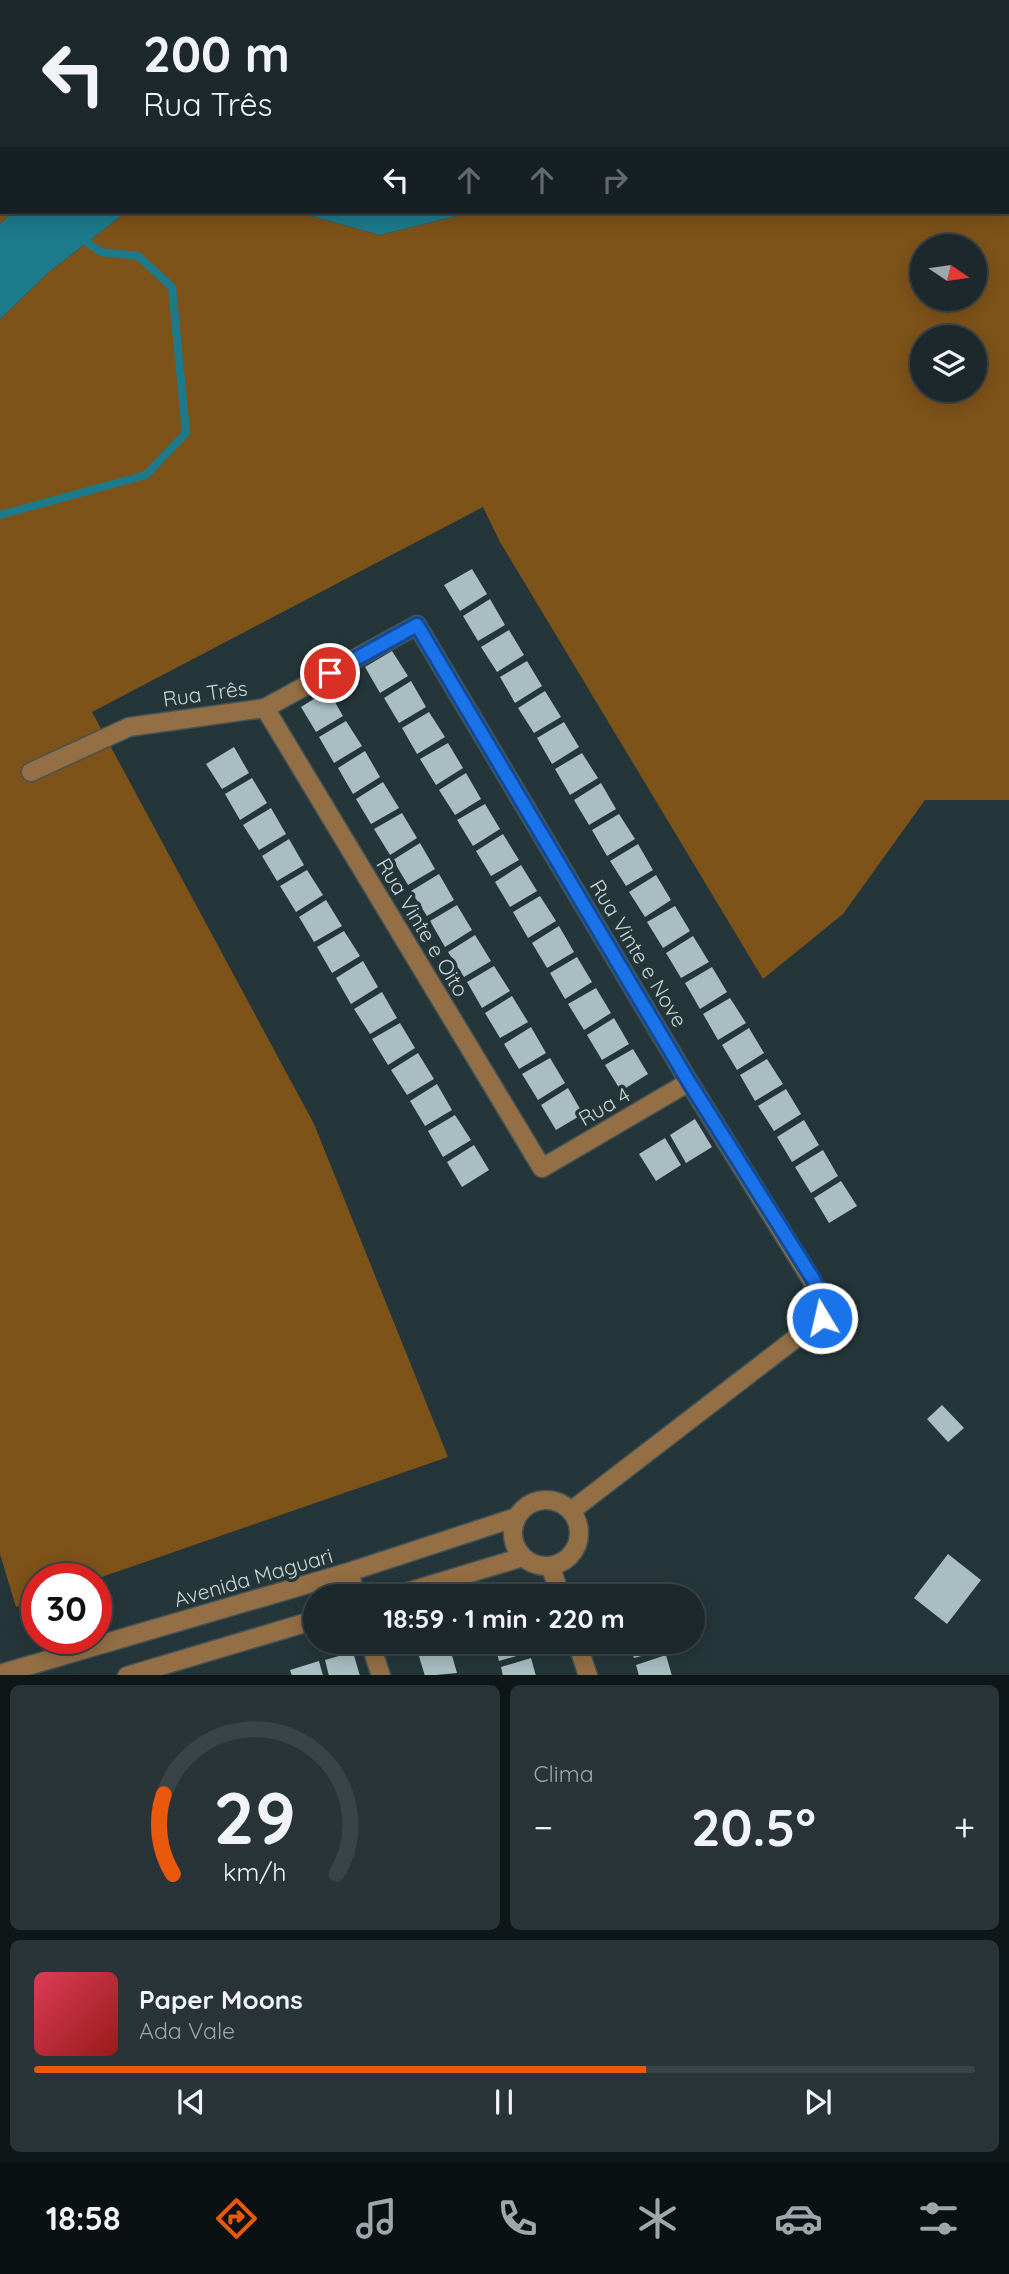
<!DOCTYPE html>
<html lang="pt">
<meta charset="utf-8">
<style>
body{margin:0;font-family:Quicksand,sans-serif;background:#293438;color:#f1f3f6;height:100vh;display:flex;flex-direction:column;font-size:26px;white-space:nowrap}
*{box-sizing:border-box;margin:0}
p{font-size:23px;color:#a0a6a9}
.icon{flex:none;width:38px;height:38px;fill:none;stroke:currentColor;stroke-width:2;stroke-linecap:round;stroke-linejoin:round}
.map{position:relative;height:1675px;overflow:hidden}
.side{display:flex;flex-direction:column;gap:10px;padding:10px;background:#0f1618;flex:1}
.side>*{flex:none}
.guide{position:absolute;left:0px;top:0px;width:1010px;height:214px;box-shadow:0 4px 18px #0003,0 0 0 2px #3a4448;background:#1c282c;color:#f1f3f6;overflow:hidden}
.needle{width:46px;rotate:103deg}
.controls{position:absolute;left:910px;top:234px;display:grid;gap:14px}
.controls a{display:grid;place-items:center;width:77px;height:77px;border-radius:50%;background:#1c282c;box-shadow:0 4px 18px #0003,0 0 0 2px #3a4448;font-size:35px}
.speed{position:absolute;left:21px;top:1563px;display:flex;gap:14px;font-size:35px;font-weight:700;text-align:center}
.speed>*{display:grid;place-content:center;width:91px;height:91px;border-radius:50%;background:#1c282c;box-shadow:0 4px 18px #0003,0 0 0 2px #3a4448;line-height:1}
.speed .limit{border:10px solid #d22;background:#fff;color:#111}
.pin{position:absolute;display:grid;place-items:center;width:60px;height:60px;color:#fff;margin:-30px;border:4px solid #fff;border-radius:50%;box-shadow:0 2px 7px #0007}
.me{position:absolute;width:77px;margin:-38px;rotate:351deg;stroke-linejoin:round;filter:drop-shadow(0 0 5px #0008)}
.turn{display:flex;align-items:center;gap:24px;height:147px;padding:0 28px;font-size:32px}
.turn .icon{width:91px;height:91px;stroke-width:2.5}
.turn b{display:block;font-size:49px;line-height:60px}
.lanes{display:flex;align-items:center;height:66px;padding:0 28px;background:#0003;justify-content:center;gap:35px;direction:ltr}
.lanes .off{opacity:.35}
.big{font-size:52px;font-weight:700;line-height:1.1}
.side .tile{flex:1;display:flex;flex-direction:column;justify-content:center;gap:10px;min-width:0;padding:0 24px;border-radius:10px;background:#293438}
.side .dial{align-items:center;gap:0}
.dial svg{height:182px;overflow:visible;fill:none;stroke:#3a4448;stroke-width:7;stroke-linecap:round;text-anchor:middle}
.dial text{fill:#f1f3f6;stroke:none}
.song{display:flex;align-items:center;gap:21px}
.cover{width:84px;height:84px;border-radius:10px;background:linear-gradient(135deg,hsl(350 70% 55%),hsl(0 70% 35%))}
.played{height:7px;border-radius:4px;background:linear-gradient(90deg,#ea580c 65%,#3a4448 65%)}
.keys{display:flex;justify-content:space-around;direction:ltr}
.heat{display:flex;justify-content:space-between;align-items:center;font-size:38px;direction:ltr}
.side .tiles{flex:1;display:grid;gap:10px;grid-template-columns:1fr 1fr}
.tile:last-child{grid-column:span 2}
.trip{position:absolute;left:303px;top:1584px;width:402px;height:70px;border-radius:35px;background:#1c282c;box-shadow:0 4px 18px #0003,0 0 0 2px #3a4448;font-weight:700;line-height:70px;text-align:center}
.tab-bar{display:flex;height:112px;justify-content:space-around;align-items:center;background:#0b1012;color:#a0a6a9}
.tab-bar .icon{width:49px;height:49px}
.tab-bar .selected{color:#ea580c}
.tab-bar b{font-size:32px;color:#f1f3f6}
.map>svg:first-child{display:block}
.green{fill:#7e531a;fill-rule:evenodd}
.water{fill:#1c7a8b}
.lines{fill:none;stroke-linecap:round;stroke-linejoin:round}
.stream{stroke:#1c7a8b;stroke-width:8}
.building{fill:#a8bec2}
.minor-casing{stroke:#435356;stroke-width:21}
.minor{stroke:#946f45;stroke-width:18}
.route-casing{stroke:#114b97;stroke-width:18}
.route{stroke:#1a73e8;stroke-width:12}
.labels{text-anchor:middle;dominant-baseline:central;stroke-width:7;stroke-linejoin:round;paint-order:stroke}
.street-label{font-size:21px;fill:#cad5d7;stroke:#25363a}
</style>
<div class="map">
<svg width="1009" height="1676" viewBox="0 0 1009 1676">
<rect width="100%" height="100%" fill="#25363a"/>
<path class="green" d="M0 0H553L2 2V212H13L0 224Z
M720 0H1009V54L1008 2Z
M1009 97V800H925L843 914 763 979 500 542 483 507 92 712 314 1124 448 1457 96 1579 37 1578V1599L16 1607 0 1554V319L48 273 126 212H297L380 235 473 212H1008ZM922 247H975V299H922ZM922 338H975V390H922Z"/>
<path class="water" d="M553 0H720L721 2H552Z
M13 212H126L48 273 0 319V224Z
M297 212H473L380 235Z"/>
<g class="lines">
<path class="stream" d="M0 515 146 475 186 433 172 287 138 256 101 252 79 237"/>
</g>
<path class="building" d="M472 569 487 594 460 611 444 585Z
M490 599 505 625 478 641 463 616Z
M509 630 524 655 497 672 481 647Z
M392 651 408 676 380 693 365 667Z
M527 661 542 686 515 703 500 677Z
M411 681 426 707 399 723 384 698Z
M328 690 343 716 316 732 301 707Z
M545 691 561 717 534 733 518 708Z
M429 712 445 737 417 754 402 728Z
M346 721 362 746 334 763 319 737Z
M564 722 579 747 552 764 537 738Z
M448 743 463 768 436 785 420 759Z
M234 747 249 773 222 789 206 764Z
M365 751 380 777 353 794 338 768Z
M582 753 598 778 570 795 555 769Z
M466 773 481 799 455 815 439 790Z
M252 778 267 803 240 820 225 794Z
M383 782 399 808 371 824 356 799Z
M601 783 616 809 589 825 574 800Z
M485 804 500 829 473 846 457 820Z
M271 808 286 834 259 850 243 825Z
M402 813 417 838 390 855 374 829Z
M619 814 635 839 607 856 592 830Z
M503 834 519 860 491 876 476 851Z
M289 839 304 865 277 881 262 856Z
M420 843 435 869 408 885 393 860Z
M638 844 653 870 626 886 610 861Z
M521 865 537 891 510 907 495 882Z
M307 870 323 895 296 912 280 886Z
M439 874 454 900 427 916 411 891Z
M656 875 671 900 645 917 629 892Z
M540 896 556 921 528 938 513 912Z
M326 900 342 926 314 942 299 917Z
M457 905 472 930 445 947 430 921Z
M675 906 690 931 663 948 647 922Z
M559 926 574 952 547 968 532 943Z
M344 931 360 956 332 973 317 947Z
M475 935 491 961 464 977 448 952Z
M693 936 709 962 681 978 666 953Z
M577 957 592 982 565 999 550 973Z
M363 961 378 987 351 1004 336 978Z
M494 966 510 991 482 1008 467 982Z
M712 967 727 992 700 1009 685 983Z
M596 988 611 1013 584 1030 568 1004Z
M382 992 397 1018 370 1034 354 1009Z
M512 996 528 1022 500 1038 485 1013Z
M730 998 746 1023 718 1040 703 1014Z
M614 1018 629 1044 602 1060 587 1035Z
M400 1023 415 1048 388 1065 372 1039Z
M531 1027 546 1053 519 1069 504 1044Z
M749 1028 764 1053 737 1070 722 1045Z
M633 1049 648 1074 621 1091 605 1065Z
M418 1053 434 1079 407 1095 391 1070Z
M550 1058 565 1083 538 1100 522 1074Z
M767 1059 783 1084 755 1101 740 1075Z
M437 1084 452 1110 425 1126 410 1101Z
M568 1088 583 1114 556 1130 541 1105Z
M786 1089 801 1114 774 1131 758 1106Z
M455 1115 471 1140 443 1157 428 1131Z
M695 1119 712 1147 686 1163 670 1135Z
M804 1120 819 1145 792 1162 777 1137Z
M665 1138 681 1165 656 1181 639 1154Z
M474 1145 489 1170 462 1187 447 1162Z
M823 1150 838 1176 811 1193 795 1167Z
M841 1181 857 1206 829 1223 814 1198Z
M942 1405 964 1428 948 1442 927 1419Z
M948 1554 981 1580 947 1624 914 1598Z
M512 1589 514 1596H492V1595Z
M415 1642H437L417 1648Z
M494 1642H527L530 1652 499 1661Z
M629 1642H662L664 1650 634 1658Z
M449 1645 457 1673 425 1676 418 1653Z
M353 1652 360 1676H329L325 1660Z
M666 1655 672 1676H639L636 1665Z
M531 1658 536 1676H503L501 1667Z
M319 1661 323 1676H292L290 1670Z"/>
<g class="lines">
<defs>
<path id="minor" d="M265 708 542 1168 689 1082
M31 772 129 727 265 708 417 625 689 1082 826 1303 822 1318 571 1511
M513 1533a33 33 0 1 1 66 0a33 33 0 1 1-66 0Z
M550 1566 561 1596
M349 1572 356 1596
M394 1596 523 1557
M370 1642 381 1676
M577 1642 588 1676
M0 1674 349 1572 517 1517
M127 1676 315 1620"/>
</defs>
<use href="#minor" class="minor-casing"/>
<use href="#minor" class="minor"/>
</g>
<g class="lines">
<defs>
<path id="route" d="M330 673 417 625 689 1082 813 1279 826 1303 822 1318"/>
</defs>
<use href="#route" class="route-casing"/>
<use href="#route" class="route"/>
</g>
<g class="labels">
<g class="street-label">
<text transform="translate(205 693) rotate(-8)">Rua Três</text>
<text transform="translate(423 927) rotate(59)">Rua Vinte e Oito</text>
<text transform="translate(639 953) rotate(59)">Rua Vinte e Nove</text>
<text transform="translate(604 1106) rotate(-30)">Rua 4</text>
<text transform="translate(253 1577) rotate(-16)">Avenida Maguari</text>
</g>
</g>
</svg>
<div class="controls">
<a><svg class="needle" viewBox="-14 -14 28 28"><path d="M0-13l5 13h-10z" fill="#e53935"/><path d="M0 13l5-13h-10z" fill="#a0a6a9"/></svg></a>
<a><svg class="icon" aria-label="layers" viewBox="0 0 24 24"><path d="M12 4l9 5-9 5-9-5zM3 14l9 5 9-5"/></svg></a>
</div>
<div class="speed"><div class="limit">30</div></div>
<div class="pin" style="left:330px;top:673px;background:#d93025"><svg class="icon" aria-label="arrive" viewBox="0 0 24 24"><path d="M6 21V4h12l-3 4 3 4H6"/></svg></div>
<svg class="me" style="left:822px;top:1318px" viewBox="-20 -20 40 40"><circle r="17" fill="#1a73e8" stroke="#fff" stroke-width="3"/><path d="M0-11L8 9 0 5-8 9z" fill="#fff"/></svg>
<div class="trip">18:59 · 1 min · 220 m</div>
<div class="guide">
<div class="turn"><svg class="icon" aria-label="left" viewBox="0 0 24 24"><path d="M17 20v-9H6M10 6l-5 5 5 5"/></svg><div><b>200 m</b>Rua Três</div></div>
<div class="lanes"><svg class="icon" aria-label="left" viewBox="0 0 24 24"><path d="M17 20v-9H6M10 6l-5 5 5 5"/></svg><svg class="icon off" aria-label="ahead" viewBox="0 0 24 24"><path d="M12 20V5M6 11l6-6 6 6"/></svg><svg class="icon off" aria-label="ahead" viewBox="0 0 24 24"><path d="M12 20V5M6 11l6-6 6 6"/></svg><svg class="icon off" aria-label="right" viewBox="0 0 24 24"><path d="M7 20v-9h11M14 6l5 5-5 5"/></svg></div>
</div>
</div>
<section class="side">
<div class="tiles">
<div class="tile dial"><svg viewBox="0 0 100 80">
<path d="M14 69A42 42 0 1 1 86 69"/>
<path d="M14 69A42 42 0 0 1 10 34" stroke="#ea580c"/>
<text x="50" y="56" font-size="32" font-weight="700">29</text>
<text x="50" y="72" font-size="11">km/h</text>
</svg></div>
<div class="tile"><p>Clima</p>
<div class="heat"><a>−</a><b class="big">20.5°</b><a>+</a></div>
</div>
<div class="tile">
<div class="song"><i class="cover"></i><div><b>Paper Moons</b><p>Ada Vale</p></div></div>
<div class="played"></div>
<div class="keys"><svg class="icon" aria-label="previous" viewBox="0 0 24 24"><path d="M18 5L8 12l10 7zM5 5v14"/></svg><svg class="icon" aria-label="pause" viewBox="0 0 24 24"><path d="M8 5v14M16 5v14"/></svg><svg class="icon" aria-label="next" viewBox="0 0 24 24"><path d="M6 5l10 7-10 7zM19 5v14"/></svg></div>
</div>
</div>
</section>
<nav class="tab-bar">
<b>18:58</b>
<svg class="icon selected" aria-label="directions" viewBox="0 0 24 24"><path d="M12 3l9 9-9 9-9-9zM9 14v-3h6M13 9l2 2-2 2"/></svg>
<svg class="icon" aria-label="music" viewBox="0 0 24 24"><path d="M9 18V5l10-2v13"/><circle cx="6" cy="18" r="3"/><circle cx="16" cy="16" r="3"/></svg>
<svg class="icon" aria-label="phone" viewBox="0 0 24 24"><path d="M5 4h4l2 5-3 2q2 4 5 5l2-3 5 2v4C11 20 4 13 5 4z"/></svg>
<svg class="icon" aria-label="climate" viewBox="0 0 24 24"><path d="M12 3v18M4 7l16 10M4 17L20 7"/></svg>
<svg class="icon" aria-label="car" viewBox="0 0 24 24"><path d="M5 17H2v-5l4-1 3-4h7l3 4 3 1v5h-3M9 17h6M6 11h13"/><circle cx="7" cy="17" r="2"/><circle cx="17" cy="17" r="2"/></svg>
<svg class="icon" aria-label="filters" viewBox="0 0 24 24"><path d="M4 7h16M4 17h16"/><circle cx="9" cy="7" r="2"/><circle cx="15" cy="17" r="2"/></svg>
</nav>
